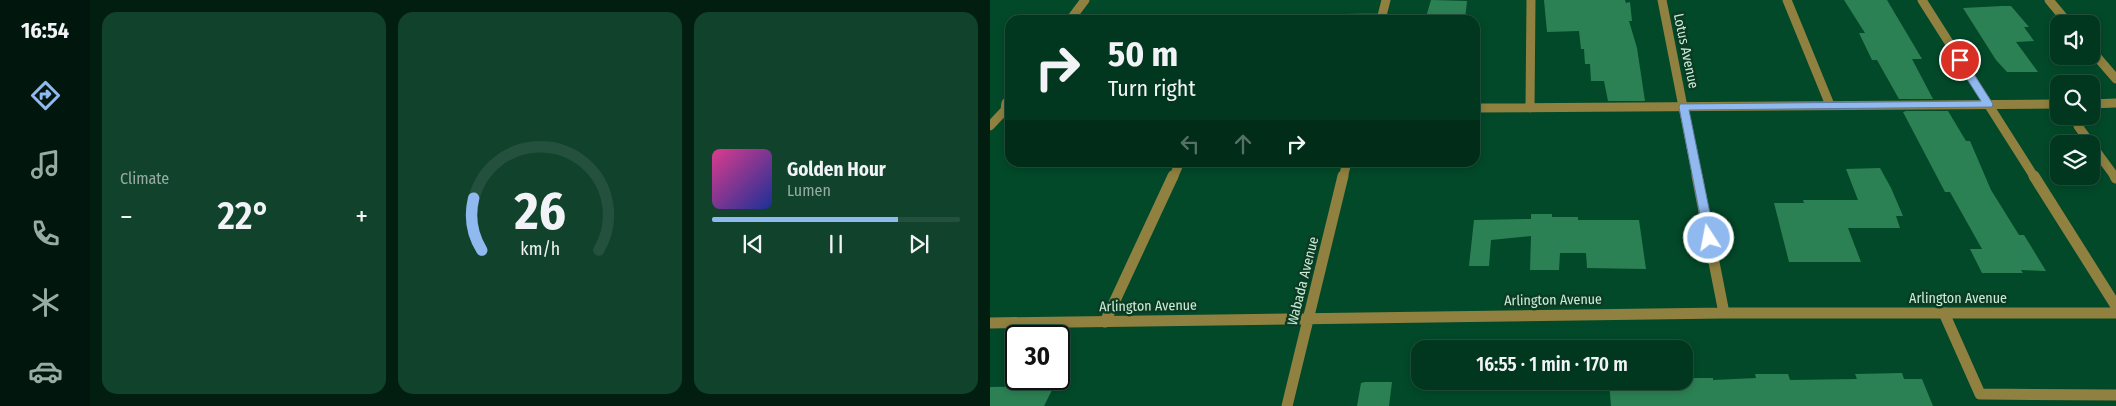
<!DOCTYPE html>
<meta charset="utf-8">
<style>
body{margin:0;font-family:"Fira Sans Condensed",sans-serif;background:#10422c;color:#f1f3f6;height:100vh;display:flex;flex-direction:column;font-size:19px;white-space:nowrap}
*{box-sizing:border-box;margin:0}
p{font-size:16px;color:#96aca4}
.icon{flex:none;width:28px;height:28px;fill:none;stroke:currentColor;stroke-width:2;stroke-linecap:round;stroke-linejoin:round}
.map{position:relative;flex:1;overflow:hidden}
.side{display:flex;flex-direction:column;gap:12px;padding:12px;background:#011e11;width:900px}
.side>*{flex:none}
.top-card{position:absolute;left:15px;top:15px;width:475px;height:152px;border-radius:15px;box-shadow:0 2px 8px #0003,0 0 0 1px #23513d;background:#02371f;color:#f1f3f6;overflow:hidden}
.fabs{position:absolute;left:1060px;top:15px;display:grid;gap:10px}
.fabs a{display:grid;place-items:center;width:50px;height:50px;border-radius:10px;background:#02371f;box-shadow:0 2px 8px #0003,0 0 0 1px #23513d;font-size:25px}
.speed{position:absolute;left:15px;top:325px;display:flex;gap:10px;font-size:25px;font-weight:700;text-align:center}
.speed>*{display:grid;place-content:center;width:65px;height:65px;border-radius:50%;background:#02371f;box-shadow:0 2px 8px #0003,0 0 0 1px #23513d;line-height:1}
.speed .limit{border:2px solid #111;border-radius:8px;background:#fff;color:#111}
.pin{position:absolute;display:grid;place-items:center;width:42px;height:42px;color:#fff;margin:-21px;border:2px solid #fff;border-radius:50%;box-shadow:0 1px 5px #0007}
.me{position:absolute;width:55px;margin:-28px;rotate:349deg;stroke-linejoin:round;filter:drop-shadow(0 0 4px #0008)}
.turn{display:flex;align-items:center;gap:18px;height:105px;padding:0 20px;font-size:22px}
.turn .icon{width:65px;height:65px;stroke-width:2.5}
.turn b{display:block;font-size:35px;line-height:42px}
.lanes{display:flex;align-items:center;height:48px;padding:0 20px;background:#0003;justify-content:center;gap:25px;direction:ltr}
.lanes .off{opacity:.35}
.big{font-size:38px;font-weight:600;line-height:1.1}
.side .tile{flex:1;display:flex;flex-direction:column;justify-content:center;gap:8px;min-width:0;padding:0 18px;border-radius:15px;background:#10422c}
.side .dial{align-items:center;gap:0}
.dial svg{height:130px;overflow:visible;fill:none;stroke:#23513d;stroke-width:7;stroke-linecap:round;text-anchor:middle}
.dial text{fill:#f1f3f6;stroke:none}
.song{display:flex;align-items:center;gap:15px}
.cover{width:60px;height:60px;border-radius:8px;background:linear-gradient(135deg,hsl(330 70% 55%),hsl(230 70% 35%))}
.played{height:5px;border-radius:2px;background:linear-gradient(90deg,#90b9f0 75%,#23513d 75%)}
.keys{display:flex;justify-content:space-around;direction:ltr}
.heat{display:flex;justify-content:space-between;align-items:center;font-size:28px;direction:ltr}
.side .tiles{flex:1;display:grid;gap:12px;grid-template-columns:repeat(3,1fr)}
.trip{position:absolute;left:421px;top:340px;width:282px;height:50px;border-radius:15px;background:#02371f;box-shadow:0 2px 8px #0003,0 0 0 1px #23513d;font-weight:600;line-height:50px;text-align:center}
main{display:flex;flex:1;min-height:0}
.tabs{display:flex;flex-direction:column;width:90px;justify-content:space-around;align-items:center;background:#01160c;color:#96aca4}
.tabs .icon{width:35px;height:35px}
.tabs .selected{color:#90b9f0}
.tabs b{font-size:22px;color:#f1f3f6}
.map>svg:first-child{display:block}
.building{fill:#2c8154}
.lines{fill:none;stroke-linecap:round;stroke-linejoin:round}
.service-far1{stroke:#908140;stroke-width:9}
.service{stroke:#908140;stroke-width:11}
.minor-far1{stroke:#908140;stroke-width:9}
.minor{stroke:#908140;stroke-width:11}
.route{fill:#90b9f0;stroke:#5e789c}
.labels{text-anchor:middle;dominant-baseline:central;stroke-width:5;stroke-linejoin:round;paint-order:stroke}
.street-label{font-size:14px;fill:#cdecd8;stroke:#0b3c23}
</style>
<main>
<nav class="tabs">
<b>16:54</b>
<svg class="icon selected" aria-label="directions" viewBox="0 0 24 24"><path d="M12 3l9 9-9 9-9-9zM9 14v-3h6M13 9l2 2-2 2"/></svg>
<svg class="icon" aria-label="music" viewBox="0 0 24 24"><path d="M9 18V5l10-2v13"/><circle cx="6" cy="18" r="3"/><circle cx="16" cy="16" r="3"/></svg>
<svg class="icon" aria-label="phone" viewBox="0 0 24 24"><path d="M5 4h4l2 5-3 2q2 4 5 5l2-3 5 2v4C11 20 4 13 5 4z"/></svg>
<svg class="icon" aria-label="climate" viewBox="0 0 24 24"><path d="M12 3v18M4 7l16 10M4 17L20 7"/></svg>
<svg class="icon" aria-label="car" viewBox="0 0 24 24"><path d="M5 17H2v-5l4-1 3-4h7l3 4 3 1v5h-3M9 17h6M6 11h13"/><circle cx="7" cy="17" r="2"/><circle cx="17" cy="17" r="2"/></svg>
</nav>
<section class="side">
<div class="tiles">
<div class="tile"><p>Climate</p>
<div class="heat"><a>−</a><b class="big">22°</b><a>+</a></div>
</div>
<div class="tile dial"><svg viewBox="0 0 100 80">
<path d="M14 69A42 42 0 1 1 86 69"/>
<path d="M14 69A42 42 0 0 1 9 37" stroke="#90b9f0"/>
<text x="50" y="56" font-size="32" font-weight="700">26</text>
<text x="50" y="72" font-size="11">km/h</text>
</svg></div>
<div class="tile">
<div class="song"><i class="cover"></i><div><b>Golden Hour</b><p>Lumen</p></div></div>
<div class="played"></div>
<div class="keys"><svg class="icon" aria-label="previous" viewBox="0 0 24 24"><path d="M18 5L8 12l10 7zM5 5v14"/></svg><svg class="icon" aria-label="pause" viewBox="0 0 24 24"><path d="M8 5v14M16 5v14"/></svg><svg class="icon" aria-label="next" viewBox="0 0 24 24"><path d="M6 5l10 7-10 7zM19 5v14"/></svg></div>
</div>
</div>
</section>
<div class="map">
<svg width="1126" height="406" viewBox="0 0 1126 406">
<rect width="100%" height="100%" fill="#024929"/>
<path class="building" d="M441 0 477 1 475 20H435Z
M554 0H635L636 3 640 2 642 21H639L647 48 655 101H618L614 81H601L600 64H595L594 49H591L589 31 557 32Z
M854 0H897L932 59H922L943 99H909L887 60H882L869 33H875Z
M1012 6H1021L1039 27H1034L1044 41 1026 42 1048 72H1017L1006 60 973 8Z
M916 111H958L976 141H980L1001 190 1029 235H1034L1056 271 1031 270 1033 273H992L980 249H992L960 192H955L913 112Z
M890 168 901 188 913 216H906L910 228H858L871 262H799L784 203H814L813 200H868L856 169Z
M541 214H562V217H588V220H649L656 269 597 268 596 253H570L569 270H540L541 236 501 240 499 266H479L484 220 541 219Z
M912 373 914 379H932L943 406H621L619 381H699V378H723V380L766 378 765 374H798L800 380 867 379 865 374Z
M375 382H402L399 406H367L371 383Z
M64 386 54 406H0V387Z"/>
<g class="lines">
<path class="service-far1" d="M797 0 840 105
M1059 0 1079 24
M80 20 95 0
M1101 50 1126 79
M1101 104 1126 103
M485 108 1069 104
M540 108 541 0
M19 113 15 110 16 103 20 98
M0 126 15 110
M1088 126 1101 144
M1101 144 1126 178
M183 178 190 162"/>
<path class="service" d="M1125 176 1126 178
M954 313 990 394 1126 395
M115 322 183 176"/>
<path class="minor-far1" d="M672 0 707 178
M932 0 1045 178
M240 20 391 18
M391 20 396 0
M353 178 357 162"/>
<path class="minor" d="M707 176 734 313
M1044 176 1126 306
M0 323 734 313H1126
M297 406 353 176"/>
</g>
<path class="route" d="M967 57H973L1003 104 1002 107 699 110 725 238 723 241H715L689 107 690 104 991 101 965 60Z"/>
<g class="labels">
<g class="street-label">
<text transform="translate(696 51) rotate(78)">Lotus Avenue</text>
<text transform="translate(313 281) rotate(-76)">Wabada Avenue</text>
<text x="968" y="298">Arlington Avenue</text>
<text transform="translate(563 300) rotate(-1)">Arlington Avenue</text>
<text transform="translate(158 306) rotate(-1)">Arlington Avenue</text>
</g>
</g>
</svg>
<div class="fabs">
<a><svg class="icon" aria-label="sound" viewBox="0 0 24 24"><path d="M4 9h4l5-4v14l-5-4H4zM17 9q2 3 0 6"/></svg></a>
<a><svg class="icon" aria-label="search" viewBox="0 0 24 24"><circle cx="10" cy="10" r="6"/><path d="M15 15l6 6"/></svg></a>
<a><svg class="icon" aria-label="layers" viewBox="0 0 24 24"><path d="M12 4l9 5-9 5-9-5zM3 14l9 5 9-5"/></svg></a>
</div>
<div class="speed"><div class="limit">30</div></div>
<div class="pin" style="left:970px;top:60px;background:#d93025"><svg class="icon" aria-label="arrive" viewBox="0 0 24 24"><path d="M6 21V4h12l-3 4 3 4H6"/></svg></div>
<svg class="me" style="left:719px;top:238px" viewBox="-20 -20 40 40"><circle r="17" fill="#90b9f0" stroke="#fff" stroke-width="3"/><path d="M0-11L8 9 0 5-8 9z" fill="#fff"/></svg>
<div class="trip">16:55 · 1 min · 170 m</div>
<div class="top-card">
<div class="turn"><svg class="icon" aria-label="right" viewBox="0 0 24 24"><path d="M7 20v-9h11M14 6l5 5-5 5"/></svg><div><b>50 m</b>Turn right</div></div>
<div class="lanes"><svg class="icon off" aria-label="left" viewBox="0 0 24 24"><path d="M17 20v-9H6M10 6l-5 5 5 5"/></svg><svg class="icon off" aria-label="ahead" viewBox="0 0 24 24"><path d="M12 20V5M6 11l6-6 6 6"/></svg><svg class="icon" aria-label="right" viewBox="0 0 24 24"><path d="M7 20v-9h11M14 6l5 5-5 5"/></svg></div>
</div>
</div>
</main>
